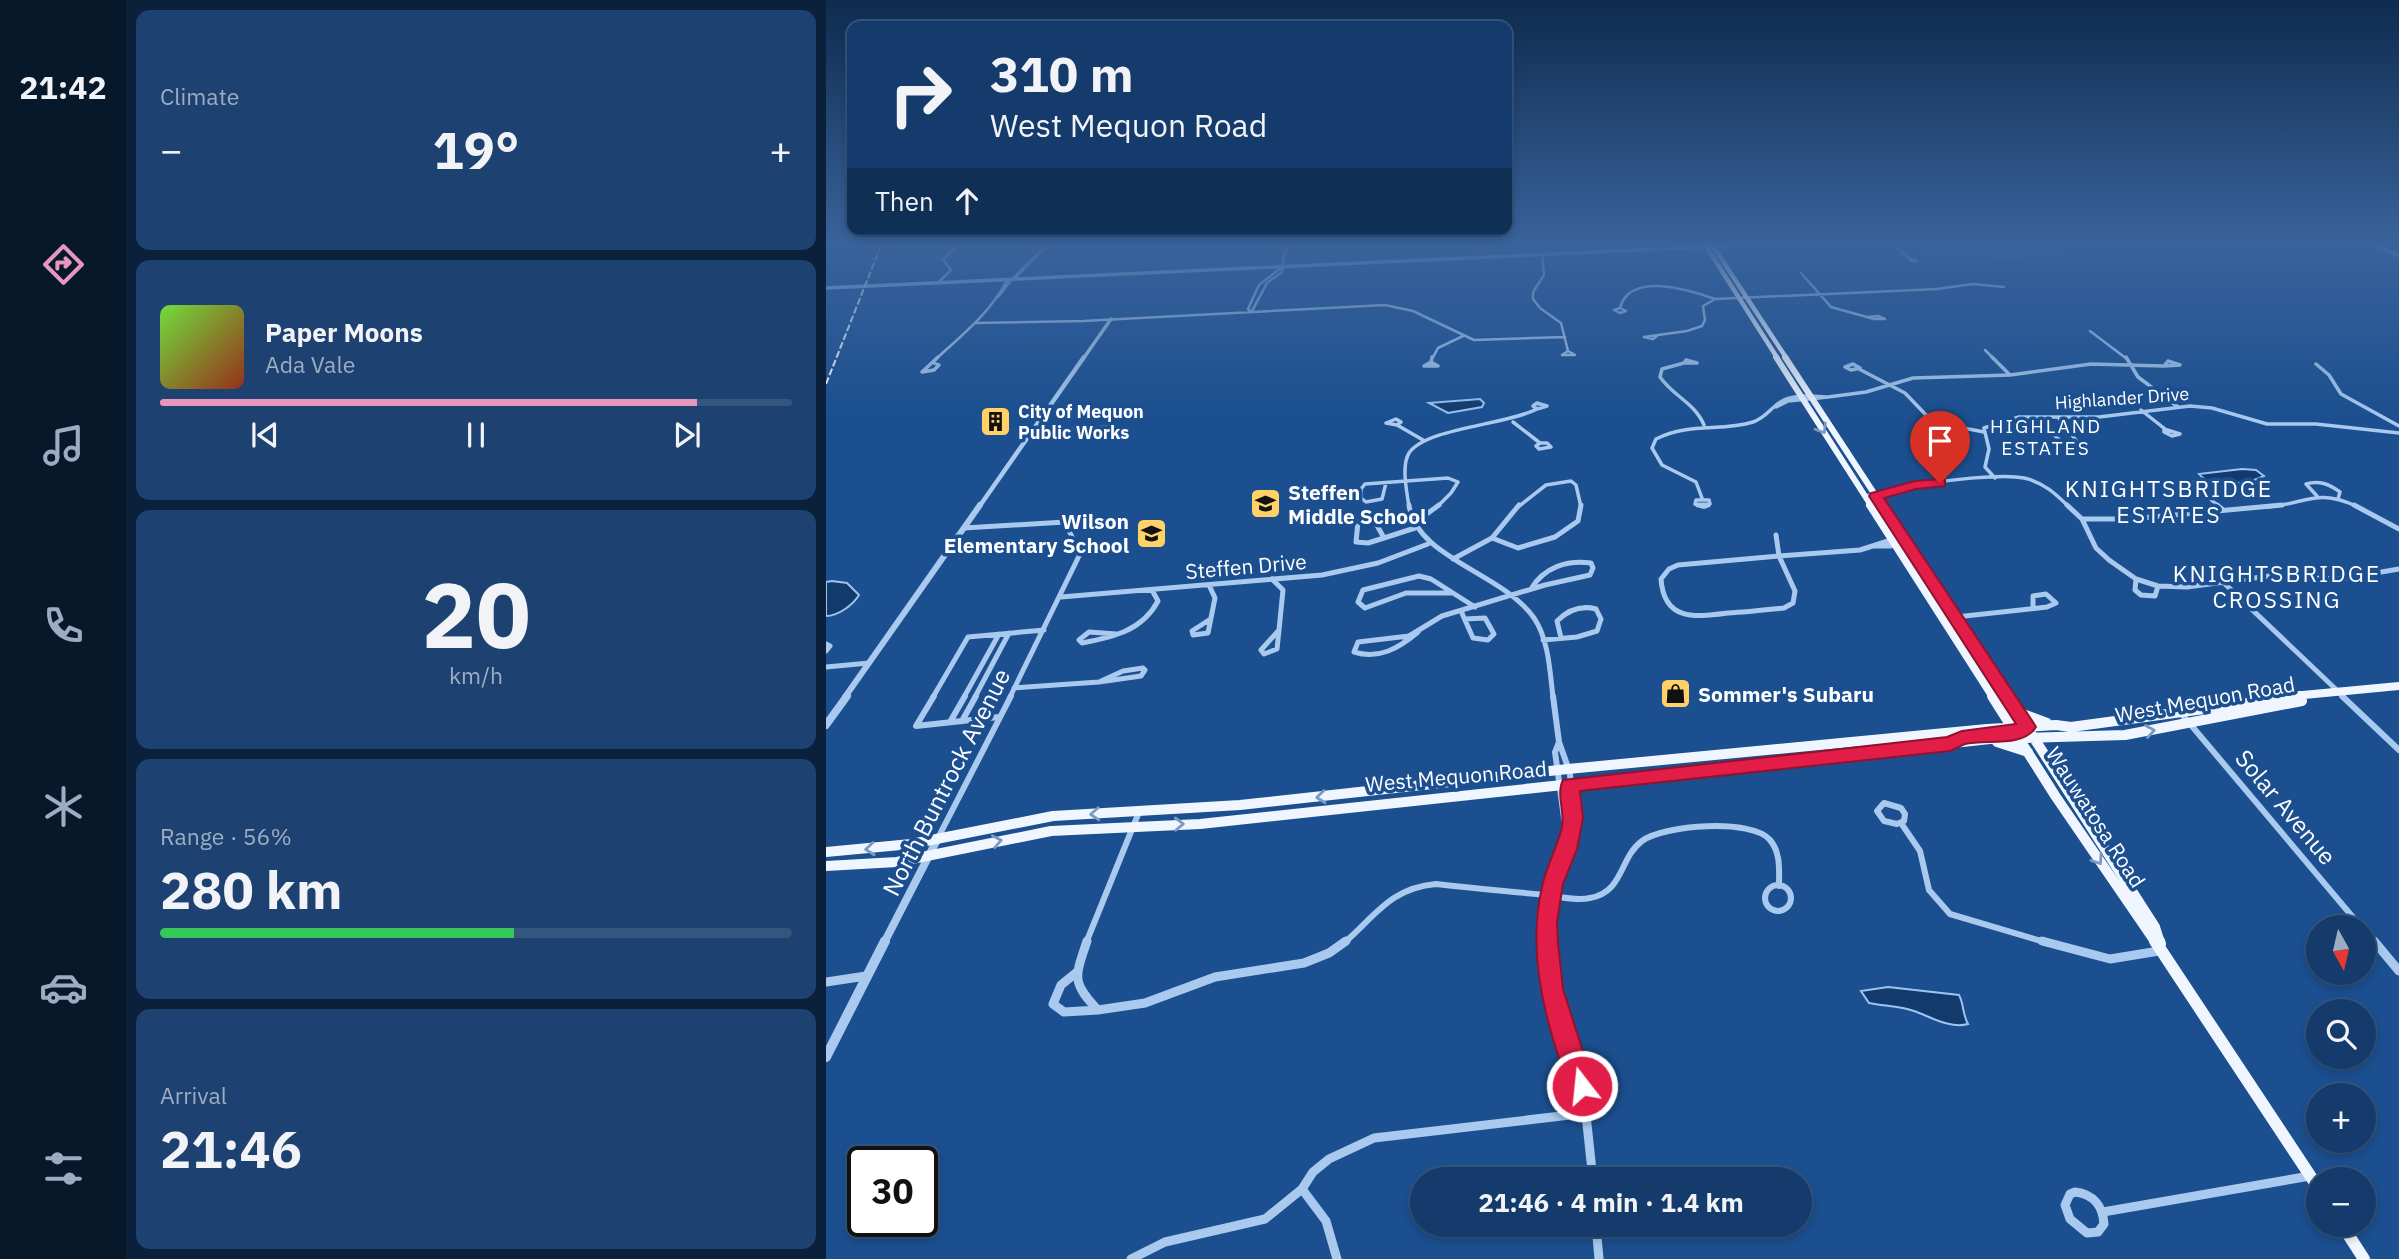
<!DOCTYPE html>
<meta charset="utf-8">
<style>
body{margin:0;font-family:"IBM Plex Sans",sans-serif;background:#1d4271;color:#f1f3f6;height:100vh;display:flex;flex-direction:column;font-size:26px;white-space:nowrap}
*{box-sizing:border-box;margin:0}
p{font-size:23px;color:#9dadc1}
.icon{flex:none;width:38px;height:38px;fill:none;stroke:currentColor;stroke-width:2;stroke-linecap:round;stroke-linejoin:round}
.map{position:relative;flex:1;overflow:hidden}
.sheet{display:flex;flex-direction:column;gap:10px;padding:10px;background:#0b203b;width:700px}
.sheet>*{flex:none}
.top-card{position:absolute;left:21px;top:21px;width:665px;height:214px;border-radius:14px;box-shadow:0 4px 10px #0003,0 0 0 2px #33557e;background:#143b6b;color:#f1f3f6;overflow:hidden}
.needle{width:46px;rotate:172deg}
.fabs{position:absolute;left:1480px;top:915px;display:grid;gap:14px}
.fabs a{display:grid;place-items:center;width:70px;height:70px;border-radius:50%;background:#143b6b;box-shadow:0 4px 10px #0003,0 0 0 2px #33557e;font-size:35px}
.speed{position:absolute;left:21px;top:1146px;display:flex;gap:14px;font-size:35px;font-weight:700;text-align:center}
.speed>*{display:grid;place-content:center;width:91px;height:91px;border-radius:50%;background:#143b6b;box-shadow:0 4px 10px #0003,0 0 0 2px #33557e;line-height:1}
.speed .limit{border:4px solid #111;border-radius:10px;background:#fff;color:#111}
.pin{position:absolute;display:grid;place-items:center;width:60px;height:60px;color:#fff;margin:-72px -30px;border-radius:50% 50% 50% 0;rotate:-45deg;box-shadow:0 0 7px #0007}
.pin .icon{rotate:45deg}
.me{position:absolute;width:77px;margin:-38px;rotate:344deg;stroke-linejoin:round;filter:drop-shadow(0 0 5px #0008)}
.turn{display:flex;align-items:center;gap:24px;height:147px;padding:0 28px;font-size:32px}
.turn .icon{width:91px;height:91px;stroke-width:2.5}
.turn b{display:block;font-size:49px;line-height:60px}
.then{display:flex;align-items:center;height:66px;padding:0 28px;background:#0003;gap:14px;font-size:26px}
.big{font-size:52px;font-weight:700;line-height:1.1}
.sheet .widget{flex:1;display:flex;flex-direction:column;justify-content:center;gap:10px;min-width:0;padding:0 24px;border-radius:14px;background:#1d4271}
.sheet .dial{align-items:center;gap:0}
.dial b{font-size:91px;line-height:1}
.song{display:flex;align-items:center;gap:21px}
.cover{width:84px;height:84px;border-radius:10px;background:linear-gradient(135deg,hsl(100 70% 55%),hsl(10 70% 35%))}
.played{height:7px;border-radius:4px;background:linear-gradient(90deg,#e797bd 85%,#33557e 85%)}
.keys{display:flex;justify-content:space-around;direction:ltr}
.heat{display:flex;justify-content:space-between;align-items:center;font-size:38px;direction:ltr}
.charge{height:10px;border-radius:5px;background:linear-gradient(90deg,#34c759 56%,#33557e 0)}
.trip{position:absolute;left:584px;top:1167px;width:402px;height:70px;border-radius:35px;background:#143b6b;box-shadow:0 4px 10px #0003,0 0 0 2px #33557e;font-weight:700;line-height:70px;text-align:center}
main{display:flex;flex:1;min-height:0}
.menu{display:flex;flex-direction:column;width:126px;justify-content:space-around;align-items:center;background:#08182b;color:#9dadc1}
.menu .icon{width:49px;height:49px}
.menu .active{color:#e797bd}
.menu b{font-size:32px;color:#f1f3f6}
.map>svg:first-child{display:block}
.green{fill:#2461a8}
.water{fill:#123a6d;stroke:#9cc4f0;stroke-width:2}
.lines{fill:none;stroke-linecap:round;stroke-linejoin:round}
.minor-far4{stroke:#a9c9ee;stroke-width:2.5}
.minor-far3{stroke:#a9c9ee;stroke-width:3.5}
.minor-far2{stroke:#a9c9ee;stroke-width:5}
.minor-far1{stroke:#a9c9ee;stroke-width:6}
.minor{stroke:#a9c9ee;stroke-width:9}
.tertiary-far4{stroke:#a9c9ee;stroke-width:3.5}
.tertiary-far3{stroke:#a9c9ee;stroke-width:4.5}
.tertiary-far2{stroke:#a9c9ee;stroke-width:6}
.tertiary-far1{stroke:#a9c9ee;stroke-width:8}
.tertiary{stroke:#a9c9ee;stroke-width:10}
.primary-far4{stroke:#f0f6ff;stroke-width:4.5}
.primary-far3{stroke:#f0f6ff;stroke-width:6}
.primary-far2{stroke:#f0f6ff;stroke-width:8}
.primary-far1{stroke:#f0f6ff;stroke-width:10}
.primary{stroke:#f0f6ff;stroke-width:12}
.rail{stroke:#fff;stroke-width:2;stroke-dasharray:7 2.5;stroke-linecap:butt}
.oneway{stroke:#7b9ac1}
.route{fill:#e11d48;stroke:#92132f;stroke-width:2}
.labels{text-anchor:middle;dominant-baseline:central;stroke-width:7;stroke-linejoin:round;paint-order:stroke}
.far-street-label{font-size:18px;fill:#fff;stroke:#1b4f8f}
.far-poi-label{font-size:18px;font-weight:bold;fill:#fff;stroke:#1b4f8f;text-anchor:start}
.far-neighbourhood-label{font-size:19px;letter-spacing:2px;fill:#fff;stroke:#1b4f8f}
.poi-label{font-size:21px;font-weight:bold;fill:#fff;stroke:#1b4f8f;text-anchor:start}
.street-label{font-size:21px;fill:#fff;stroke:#1b4f8f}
.neighbourhood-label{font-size:23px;letter-spacing:2px;fill:#fff;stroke:#1b4f8f}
.near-street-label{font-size:24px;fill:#fff;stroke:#1b4f8f}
</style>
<main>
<nav class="menu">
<b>21:42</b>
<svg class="icon active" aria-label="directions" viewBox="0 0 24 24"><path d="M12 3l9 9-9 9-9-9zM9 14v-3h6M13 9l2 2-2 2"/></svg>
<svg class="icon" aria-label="music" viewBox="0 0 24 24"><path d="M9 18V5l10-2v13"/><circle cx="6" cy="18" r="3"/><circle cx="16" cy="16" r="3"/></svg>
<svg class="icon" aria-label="phone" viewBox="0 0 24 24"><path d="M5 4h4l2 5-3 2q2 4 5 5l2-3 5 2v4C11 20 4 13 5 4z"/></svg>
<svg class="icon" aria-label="climate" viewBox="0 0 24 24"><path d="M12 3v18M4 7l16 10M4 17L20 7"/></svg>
<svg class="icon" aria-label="car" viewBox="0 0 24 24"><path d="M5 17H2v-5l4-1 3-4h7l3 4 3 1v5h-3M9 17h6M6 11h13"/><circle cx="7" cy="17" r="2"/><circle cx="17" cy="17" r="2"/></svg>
<svg class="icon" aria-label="filters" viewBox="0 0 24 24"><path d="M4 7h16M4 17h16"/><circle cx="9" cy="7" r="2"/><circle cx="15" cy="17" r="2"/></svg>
</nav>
<section class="sheet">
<div class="widget"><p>Climate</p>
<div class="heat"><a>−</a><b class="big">19°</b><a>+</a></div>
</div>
<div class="widget">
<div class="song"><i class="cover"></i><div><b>Paper Moons</b><p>Ada Vale</p></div></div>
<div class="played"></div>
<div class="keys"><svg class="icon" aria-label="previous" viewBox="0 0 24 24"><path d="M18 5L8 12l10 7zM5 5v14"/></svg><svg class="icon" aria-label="pause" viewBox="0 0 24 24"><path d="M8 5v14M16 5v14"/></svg><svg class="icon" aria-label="next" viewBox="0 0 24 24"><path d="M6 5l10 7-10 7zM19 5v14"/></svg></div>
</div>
<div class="widget dial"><b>20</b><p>km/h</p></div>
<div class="widget"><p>Range · 56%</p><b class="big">280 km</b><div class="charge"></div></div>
<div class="widget"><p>Arrival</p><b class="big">21:46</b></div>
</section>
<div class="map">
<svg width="1573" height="1259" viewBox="0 0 1573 1259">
<rect width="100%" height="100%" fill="#1b4f8f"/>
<path class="green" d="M1087 243H1218L1239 257 1112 264Z"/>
<path class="water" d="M654 399 658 403 656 407 622 413 603 403Z
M1416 469 1430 470 1438 476C1423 484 1385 489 1373 474Z
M6 581 21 583 33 595C27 605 12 616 0 616V582Z
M1062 987 1133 995C1138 1004 1136 1013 1142 1024 1124 1029 1105 1017 1088 1011 1074 1006 1057 1006 1043 1003L1035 991Z"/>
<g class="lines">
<path class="minor-far4" d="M1065 243 1086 261H1091L1085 259
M716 254 718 275 707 292V299L714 308 735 323 742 351
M975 273 1005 307 1048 319H1059L1052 316 1042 317
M112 283 125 270 117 259 134 243
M172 297 186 279
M794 308 800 311 794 313 788 310Z
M794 308C804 271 864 290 889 299L1111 289 1147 284 1178 287
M424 311 422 309 433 285 456 267
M426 311 441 283 456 272 458 254 466 243
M149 323 257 321 559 305 587 311 648 340 739 337
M1264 331 1301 359
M831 336 827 339 818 337 861 331 876 326 879 320 877 306 889 299
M1159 350 1168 359
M742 351 749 355H736Z
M110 359C136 335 164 313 180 282L186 280
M606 359 612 348 637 336"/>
<path class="minor-far3" d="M1166 357 1184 375
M1300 357 1312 377 1352 407
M860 360 871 363H858Z
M1342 361 1354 365 1338 366Z
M605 362 612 366H598Z
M605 362 606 357
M108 363 113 365 108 370 96 372 112 357
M858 363 836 369 834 377C847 396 869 403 878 425
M1027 364 1034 368 1025 370 1019 367Z
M1490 364 1503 375 1515 394 1573 426
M1033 369 1079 393 1102 417 1122 425 1158 432
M1002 397 1040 392 1087 378 1184 375 1265 364 1338 366
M711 403 721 406 711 409 707 406Z
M1315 410 1339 429
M1209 418 1237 443H1252L1232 417
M570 419 575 422 571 425 560 423Z
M687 422 714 443
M571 425 597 440
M1338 429 1354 434 1346 436 1338 432Z
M206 432 284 427
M714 443H721L725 447 713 449 710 446Z
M1169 478 1159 467 1163 449 1158 428 1193 417H1273L1364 406 1386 408 1441 424H1490L1573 433
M1363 482 1376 484 1381 491 1370 492 1360 486Z
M560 483 556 499 540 502 535 498V489L539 484 622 478 632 482 625 493 611 507
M1377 492 1393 507
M1038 496C1059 495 1071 488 1090 485 1115 481 1176 473 1198 478 1217 482 1230 494 1243 507
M1491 496 1480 484C1493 480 1503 484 1514 492L1512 499
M876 498 870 482 836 465 826 448 830 439C863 422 895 432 927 422 937 419 942 412 949 406 963 393 984 396 1002 397L962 401 950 407
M583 507C581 492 575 466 583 453 600 428 680 425 711 409
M692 507 720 485 745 481 750 485 755 507
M877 507 869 504 870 500H883L884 504 879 507
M1442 507C1482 503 1491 488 1532 507"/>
<path class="minor-far2" d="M583 505C590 558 677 573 708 618 723 640 724 673 727 697
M872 505H882
M1241 505 1256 519 1270 548 1283 560 1310 579 1332 586 1361 587 1443 576 1515 579 1573 569
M1391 505 1397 510
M1528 505 1573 529
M1256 519H1304L1456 505
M548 520 558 538 542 543 530 542 532 522Z
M587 524 613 505
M138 528 239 522 254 554 184 697
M950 535 953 556 1034 550 1062 541 1080 542
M558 538 589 528
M666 538 692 548 729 537 752 521 755 505
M666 538 693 505
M1047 546H1065L1067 543
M953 556 969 591 967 603 958 608C939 610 921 612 902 613 870 617 838 622 835 579L843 569 852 565Z
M627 559 666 538
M446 579 457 590 453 630
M1310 579 1309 590 1315 595 1329 596 1332 586
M1398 583 1518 697
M383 585 389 598 382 633 367 635 366 631 383 620
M626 593H580L539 608 532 602 537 590 593 576 605 579 649 607
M235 597 496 575 552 563 602 544
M635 611 647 638 662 640 668 634 659 618 639 619
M1130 617 1221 607 1230 603 1220 594 1207 596V608
M453 630 451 649 438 654 435 650Z
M592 632C573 648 553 660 528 652L532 642 583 636 616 616 719 585 764 575 767 568 765 563C741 560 718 567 705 589
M290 634 263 632 253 640 256 643C287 637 316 631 332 601L326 590
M717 640 751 637 771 631 775 619 770 609C755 605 742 610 731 621L735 638
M0 644 4 646 0 651
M0 667 43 663
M317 668 319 670 315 676 273 682 297 671Z
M188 688 273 682
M107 697 142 637 218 630
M138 697 173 634
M149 697 183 633"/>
<path class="minor-far1" d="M108 696 90 726 173 717
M1516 696 1573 750
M1354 712 1536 928
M136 721 150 696
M124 722 139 696
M733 742 729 752 738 818 743 834
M1058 803 1075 808 1079 814 1078 821 1071 824 1058 821 1051 811Z
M1075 823 1094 851 1103 890 1124 914 1222 943
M113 836 185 696
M939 898a13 13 0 1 1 26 0a13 13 0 1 1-26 0Z
M1538 930 1549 943
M260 943 313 812
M518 943C550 915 565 888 610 884 647 888 685 892 722 895 735 897 751 901 764 898 798 892 793 858 816 841 837 825 926 818 944 840 955 853 953 870 953 886
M721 943 724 900 740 846 746 814 744 773 733 742 727 696"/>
<path class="minor" d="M261 941C249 977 245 982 272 1010L319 1003 389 977 478 963 503 953 520 941
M721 941 727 985 758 1096 767 1180
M1216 941 1284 959 1333 951
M1548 941 1573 971
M251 972 235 985 227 1004 238 1012 272 1010
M0 982 40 976
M476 1189 500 1221 511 1259
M1249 1192C1267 1194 1277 1206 1278 1224L1272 1232 1261 1233 1244 1219 1239 1205 1244 1194Z
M1277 1212 1484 1176
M770 1225 773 1259
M305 1259 339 1242 439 1219 476 1189 487 1172 503 1159 548 1138 761 1113"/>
<path class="tertiary-far4" d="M1543 243 1573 256
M915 245 953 243
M187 279 223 243
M0 288 918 245
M257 359 285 319"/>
<path class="tertiary-far3" d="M153 507 258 357"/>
<path class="tertiary-far2" d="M19 697 154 505"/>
<path class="tertiary-far1" d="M0 725 21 696
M58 943 112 838"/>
<path class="tertiary" d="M0 1057 59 941"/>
<path class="primary-far4" d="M878 243 952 359
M885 243 961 359"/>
<path class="primary-far3" d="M950 357 1046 507
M959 357 1057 507"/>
<path class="primary-far2" d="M1044 505 1167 697
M1056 505 1182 697
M1456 697 1573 686"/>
<path class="primary-far1" d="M1166 696 1230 797 1330 943
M1181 696 1329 927 1334 943
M1194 713 1221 723
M1171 742 1202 752
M0 852 85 844 227 816 414 805 742 769 1161 729 1230 725 1245 727 1474 696
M0 866 71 862 225 831 374 824 1164 739 1299 735 1476 701"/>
<path class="primary" d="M1329 941 1493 1189
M1333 941 1334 944
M1516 1225 1538 1259"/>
<path class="rail" d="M0 384 56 243"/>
</g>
<defs><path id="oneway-chevron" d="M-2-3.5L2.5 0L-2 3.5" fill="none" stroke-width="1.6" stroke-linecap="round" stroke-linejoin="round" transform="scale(1.75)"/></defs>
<g class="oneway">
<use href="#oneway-chevron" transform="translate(996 429) rotate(58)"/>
<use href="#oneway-chevron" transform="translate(1324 731) rotate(-9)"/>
<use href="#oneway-chevron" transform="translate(495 797) rotate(174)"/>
<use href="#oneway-chevron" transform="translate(269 814) rotate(177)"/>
<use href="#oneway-chevron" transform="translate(353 824) rotate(-2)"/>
<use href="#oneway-chevron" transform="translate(171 841) rotate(-11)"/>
<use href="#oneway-chevron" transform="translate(44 849) rotate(174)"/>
<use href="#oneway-chevron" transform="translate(1272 860) rotate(56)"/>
</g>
<linearGradient id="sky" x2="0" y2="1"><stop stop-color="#0f2b4f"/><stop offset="0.58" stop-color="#39639b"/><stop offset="1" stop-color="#39639b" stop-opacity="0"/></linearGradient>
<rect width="1573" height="419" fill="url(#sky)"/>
<path class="route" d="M1114 479 1119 480V486L1090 489 1058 498 1207 722 1210 727C1197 748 1160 739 1139 744 1134 746 1129 749 1124 751L754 791 757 818 751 849 737 884 731 922 732 943 737 989 768 1086 765 1095 756 1099 747 1095C721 1032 700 955 716 887 720 867 731 848 736 827 739 812 730 793 737 780L1121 737 1136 731 1190 724 1043 496 1045 493 1089 481Z"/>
<defs>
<symbol id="building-square" viewBox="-11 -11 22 22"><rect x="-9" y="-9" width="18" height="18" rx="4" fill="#ffd166" stroke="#1b4f8f"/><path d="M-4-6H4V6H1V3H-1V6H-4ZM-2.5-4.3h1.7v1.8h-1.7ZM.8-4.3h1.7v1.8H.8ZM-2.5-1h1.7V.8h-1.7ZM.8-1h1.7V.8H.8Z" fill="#111"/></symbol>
<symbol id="school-square" viewBox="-11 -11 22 22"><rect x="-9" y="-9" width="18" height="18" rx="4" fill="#ffd166" stroke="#1b4f8f"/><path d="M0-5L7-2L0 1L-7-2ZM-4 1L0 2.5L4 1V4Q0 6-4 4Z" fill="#111"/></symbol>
<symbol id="shop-square" viewBox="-11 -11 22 22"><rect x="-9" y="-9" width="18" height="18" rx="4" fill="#ffd166" stroke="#1b4f8f"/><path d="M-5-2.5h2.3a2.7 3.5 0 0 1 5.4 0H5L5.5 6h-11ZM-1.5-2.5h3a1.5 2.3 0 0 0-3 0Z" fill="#111"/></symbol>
</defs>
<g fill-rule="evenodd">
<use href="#building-square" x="152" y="404" width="35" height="35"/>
<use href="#school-square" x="422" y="486" width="35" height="35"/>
<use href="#school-square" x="308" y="516" width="35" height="35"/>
<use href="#shop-square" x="832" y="676" width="35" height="35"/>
</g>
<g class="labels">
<g class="far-street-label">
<text transform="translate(1296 398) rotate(-4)">Highlander Drive</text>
</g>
<g class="far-poi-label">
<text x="192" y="411">City of Mequon<tspan x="192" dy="21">Public Works</tspan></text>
</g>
<g class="far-neighbourhood-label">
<text x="1220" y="426">HIGHLAND<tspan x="1220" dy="22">ESTATES</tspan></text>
</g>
<g class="poi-label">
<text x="462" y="492">Steffen<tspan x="462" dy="24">Middle School</tspan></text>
<text x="303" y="521" text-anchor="end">Wilson<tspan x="303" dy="24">Elementary School</tspan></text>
<text x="872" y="694">Sommer's Subaru</text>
</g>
<g class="street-label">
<text transform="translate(420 566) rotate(-5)">Steffen Drive</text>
<text transform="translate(1379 699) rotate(-10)">West Mequon Road</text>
<text transform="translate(630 776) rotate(-5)">West Mequon Road</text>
<text transform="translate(1270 817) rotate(57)">Wauwatosa Road</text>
</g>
<g class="neighbourhood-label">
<text x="1343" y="488">KNIGHTSBRIDGE<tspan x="1343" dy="26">ESTATES</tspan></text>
<text x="1451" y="573">KNIGHTSBRIDGE<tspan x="1451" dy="26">CROSSING</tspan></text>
</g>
<g class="near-street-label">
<text transform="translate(120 782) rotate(-63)">North Buntrock Avenue</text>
<text transform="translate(1460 807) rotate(50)">Solar Avenue</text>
</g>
</g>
</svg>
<div class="fabs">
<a><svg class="needle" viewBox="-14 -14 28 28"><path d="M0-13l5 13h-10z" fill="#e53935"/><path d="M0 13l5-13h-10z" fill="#9dadc1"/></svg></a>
<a><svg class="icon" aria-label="search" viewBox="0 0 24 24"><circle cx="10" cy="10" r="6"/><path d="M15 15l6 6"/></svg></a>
<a>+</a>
<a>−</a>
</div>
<div class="speed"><div class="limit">30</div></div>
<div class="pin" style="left:1114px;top:483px;background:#d93025"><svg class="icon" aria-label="arrive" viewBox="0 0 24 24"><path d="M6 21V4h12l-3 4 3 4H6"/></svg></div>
<svg class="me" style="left:756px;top:1086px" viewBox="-20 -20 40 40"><circle r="17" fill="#e11d48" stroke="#fff" stroke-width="3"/><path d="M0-11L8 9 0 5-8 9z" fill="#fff"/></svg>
<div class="trip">21:46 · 4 min · 1.4 km</div>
<div class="top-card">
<div class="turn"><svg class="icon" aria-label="right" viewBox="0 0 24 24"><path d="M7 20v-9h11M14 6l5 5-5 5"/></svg><div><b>310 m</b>West Mequon Road</div></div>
<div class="then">Then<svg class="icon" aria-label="ahead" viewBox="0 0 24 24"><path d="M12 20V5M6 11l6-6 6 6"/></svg></div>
</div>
</div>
</main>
